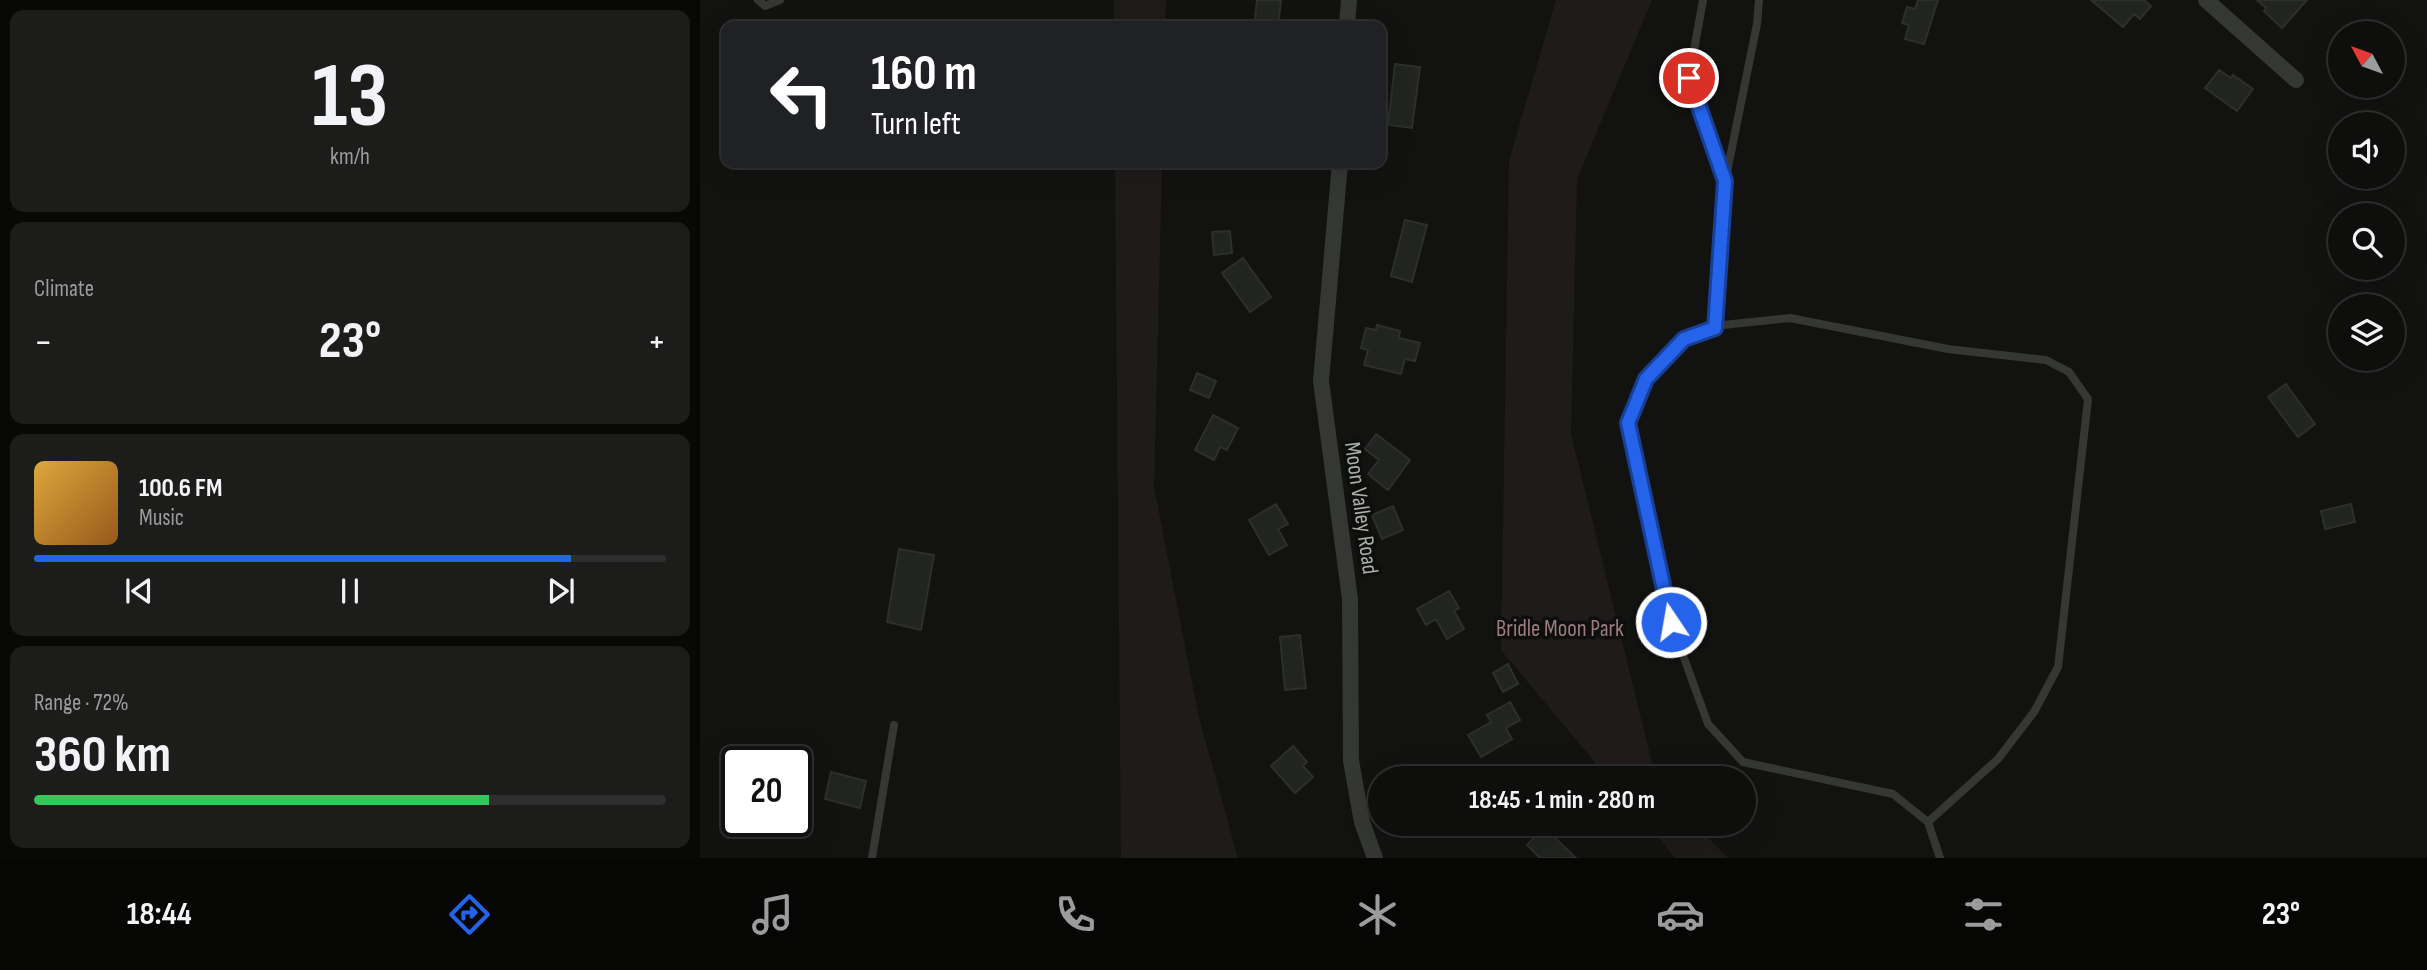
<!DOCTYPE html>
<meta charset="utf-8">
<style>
body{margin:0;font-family:"Sofia Sans Condensed",sans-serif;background:#1c1c1b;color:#f1f3f6;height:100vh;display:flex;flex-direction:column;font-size:26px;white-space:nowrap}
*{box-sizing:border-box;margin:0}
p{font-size:23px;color:#9b9c9d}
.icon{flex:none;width:38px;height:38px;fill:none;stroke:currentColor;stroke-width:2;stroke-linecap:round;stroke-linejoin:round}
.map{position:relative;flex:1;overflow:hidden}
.panel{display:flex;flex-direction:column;gap:10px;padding:10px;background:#080807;width:700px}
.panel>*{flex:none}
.top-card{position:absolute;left:21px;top:21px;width:665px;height:147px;border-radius:14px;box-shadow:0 7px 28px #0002,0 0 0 2px #2e2e2e;background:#202124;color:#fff;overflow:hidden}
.needle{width:46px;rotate:311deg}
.tools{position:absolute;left:1628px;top:21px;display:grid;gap:14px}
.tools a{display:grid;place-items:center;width:77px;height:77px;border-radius:50%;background:#0e0e0d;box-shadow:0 7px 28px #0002,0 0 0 2px #2e2e2e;font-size:35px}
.speed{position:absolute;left:21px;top:746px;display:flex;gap:14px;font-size:35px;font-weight:700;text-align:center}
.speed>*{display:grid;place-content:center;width:91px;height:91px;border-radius:50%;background:#0e0e0d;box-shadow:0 7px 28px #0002,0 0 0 2px #2e2e2e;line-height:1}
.speed .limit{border:4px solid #111;border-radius:10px;background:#fff;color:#111}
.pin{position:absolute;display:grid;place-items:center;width:60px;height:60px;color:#fff;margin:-30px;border:4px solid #fff;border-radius:50%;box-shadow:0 2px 7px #0007}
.me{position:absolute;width:77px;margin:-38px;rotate:348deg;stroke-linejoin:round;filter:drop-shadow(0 0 5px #0008)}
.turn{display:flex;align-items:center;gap:24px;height:147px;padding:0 35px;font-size:32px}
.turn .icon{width:91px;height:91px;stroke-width:2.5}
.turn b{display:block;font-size:49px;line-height:60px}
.big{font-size:52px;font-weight:700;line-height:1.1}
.panel .tile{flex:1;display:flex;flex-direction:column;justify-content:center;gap:10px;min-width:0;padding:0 24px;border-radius:14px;background:#1c1c1b}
.panel .dial{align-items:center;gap:0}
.dial b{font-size:91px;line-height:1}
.song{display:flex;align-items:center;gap:21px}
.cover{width:84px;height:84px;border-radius:10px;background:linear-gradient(135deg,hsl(40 70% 55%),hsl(30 70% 35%))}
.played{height:7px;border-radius:4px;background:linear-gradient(90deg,#2563eb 85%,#2e2e2e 85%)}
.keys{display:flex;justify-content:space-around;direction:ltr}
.heat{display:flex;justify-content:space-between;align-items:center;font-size:38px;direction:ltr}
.charge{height:10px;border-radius:5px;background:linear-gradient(90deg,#34c759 72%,#2e2e2e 0)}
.trip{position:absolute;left:668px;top:766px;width:388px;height:70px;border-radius:35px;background:#0e0e0d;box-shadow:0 7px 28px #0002,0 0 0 2px #2e2e2e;font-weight:700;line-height:70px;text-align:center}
.tab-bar{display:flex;height:112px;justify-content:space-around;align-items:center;background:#060605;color:#9b9c9d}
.tab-bar .icon{width:49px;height:49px}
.tab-bar .on{color:#2563eb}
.tab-bar b{font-size:32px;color:#f1f3f6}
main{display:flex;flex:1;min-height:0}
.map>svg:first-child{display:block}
.green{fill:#201b1b}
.building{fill:#222422;stroke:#2c2f2c;stroke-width:2}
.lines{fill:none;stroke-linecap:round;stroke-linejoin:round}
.lane{stroke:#343733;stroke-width:8}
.street{stroke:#343733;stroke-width:16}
.route-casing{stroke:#184099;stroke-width:18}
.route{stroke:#2563eb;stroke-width:12}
.labels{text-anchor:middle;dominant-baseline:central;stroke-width:7;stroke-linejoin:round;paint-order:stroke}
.street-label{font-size:23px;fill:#aab2a4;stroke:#0d0e0d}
.park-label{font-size:23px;fill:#9b7d7f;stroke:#0d0e0d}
</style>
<main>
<section class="panel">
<div class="tile dial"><b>13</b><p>km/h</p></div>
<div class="tile"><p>Climate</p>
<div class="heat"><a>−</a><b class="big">23°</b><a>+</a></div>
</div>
<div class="tile">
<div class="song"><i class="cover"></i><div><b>100.6 FM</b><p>Music</p></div></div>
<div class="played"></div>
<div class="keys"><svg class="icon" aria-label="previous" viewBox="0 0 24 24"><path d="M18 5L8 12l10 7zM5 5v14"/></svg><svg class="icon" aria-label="pause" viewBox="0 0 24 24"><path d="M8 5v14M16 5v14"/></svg><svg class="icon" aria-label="next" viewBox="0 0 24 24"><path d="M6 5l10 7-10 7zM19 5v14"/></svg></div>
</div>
<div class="tile"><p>Range · 72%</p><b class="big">360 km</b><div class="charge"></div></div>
</section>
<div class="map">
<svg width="1727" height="858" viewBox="0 0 1727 858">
<rect width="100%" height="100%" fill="#121311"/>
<path class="green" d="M414 0H466L465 26H414Z
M856 0H952L877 179 871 434 956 779H909L801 650 809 161Z
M415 163H462L454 487 499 718 538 858H421Z
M947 824H995L1028 858H975Z"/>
<path class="building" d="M557 0H581L578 26H554Z
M1218 0H1238L1224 44 1205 39 1209 25 1202 23 1207 7 1215 9Z
M1391 0H1444L1451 6 1440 19 1434 14 1423 27Z
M1557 0H1607L1582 28 1564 11 1566 8Z
M695 64 720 67 712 128 688 125Z
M1519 70 1531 78 1533 75 1553 89 1537 111 1505 88Z
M705 220 727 225 712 282 691 276Z
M530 231 532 253 514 255 512 232Z
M543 258 571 297 550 312 522 273Z
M677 325 700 331 699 338 720 343 715 361 705 359 701 374 664 365 668 350 661 348 666 328 676 330Z
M497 373 516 381 509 398 490 390Z
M1586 384 1615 424 1598 437 1568 397Z
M513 415 538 428 527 450 520 447 514 460 495 450Z
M676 434 710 460 688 490 668 474 679 460 665 449Z
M576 504 588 524 578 529 587 545 569 555 549 520Z
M1651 504 1655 522 1625 529 1621 511Z
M693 506 703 530 682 539 672 515Z
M199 549 234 555 221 630 187 622Z
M749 591 759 608 754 611 764 629 747 639 736 619 726 625 717 609Z
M600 635 606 688 585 690 580 637Z
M808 664 818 684 803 692 793 673Z
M810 702 820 720 806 728 812 739 781 757 768 735 791 722 787 715Z
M593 746 607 762 603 766 613 777 595 793 571 766Z
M131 772 166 781 160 808 125 799Z
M844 827 876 858H840L827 845Z"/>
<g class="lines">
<path class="lane" d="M58 0 65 6 80 0
M1003 0 989 78 1024 179
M1015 328 1025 182 1057 24 1059 0
M1228 822 1298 759 1334 712 1358 667 1388 399 1369 372 1346 360 1248 349 1090 318 1023 325 984 339 946 379 928 423 971 622 1008 724 1043 762 1193 794 1228 822 1240 858
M172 858 194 725"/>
<path class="street" d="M1506 0 1596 80
M647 26 649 0
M640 163 621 381 650 599 651 761 662 822 675 858"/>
</g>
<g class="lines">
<defs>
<path id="route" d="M971 622 928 423 946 379 984 339 1015 328 1025 181 989 78"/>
</defs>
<use href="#route" class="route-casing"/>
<use href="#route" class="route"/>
</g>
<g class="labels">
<g class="street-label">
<text transform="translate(661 508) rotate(82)">Moon Valley Road</text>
</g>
<g class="park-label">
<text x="860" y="629">Bridle Moon Park</text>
</g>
</g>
</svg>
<div class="tools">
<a><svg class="needle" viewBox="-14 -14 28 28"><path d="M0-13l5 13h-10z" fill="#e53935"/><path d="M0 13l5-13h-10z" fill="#9b9c9d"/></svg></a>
<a><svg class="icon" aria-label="sound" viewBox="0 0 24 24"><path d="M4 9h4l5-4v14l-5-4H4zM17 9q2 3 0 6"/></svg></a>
<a><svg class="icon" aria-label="search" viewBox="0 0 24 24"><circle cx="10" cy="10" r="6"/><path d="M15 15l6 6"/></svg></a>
<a><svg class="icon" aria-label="layers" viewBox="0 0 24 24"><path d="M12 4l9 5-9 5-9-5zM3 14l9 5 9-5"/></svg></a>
</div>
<div class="speed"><div class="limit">20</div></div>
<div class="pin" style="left:989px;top:78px;background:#d93025"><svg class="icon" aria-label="arrive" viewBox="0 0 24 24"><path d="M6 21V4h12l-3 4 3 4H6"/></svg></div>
<svg class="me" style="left:971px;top:622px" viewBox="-20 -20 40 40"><circle r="17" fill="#2563eb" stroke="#fff" stroke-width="3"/><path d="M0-11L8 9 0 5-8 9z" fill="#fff"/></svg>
<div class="trip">18:45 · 1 min · 280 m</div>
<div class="top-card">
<div class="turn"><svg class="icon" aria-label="left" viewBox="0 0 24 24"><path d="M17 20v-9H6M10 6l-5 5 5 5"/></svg><div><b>160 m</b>Turn left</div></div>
</div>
</div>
</main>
<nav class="tab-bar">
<b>18:44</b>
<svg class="icon on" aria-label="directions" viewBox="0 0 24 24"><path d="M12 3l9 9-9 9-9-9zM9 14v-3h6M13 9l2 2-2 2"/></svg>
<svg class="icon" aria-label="music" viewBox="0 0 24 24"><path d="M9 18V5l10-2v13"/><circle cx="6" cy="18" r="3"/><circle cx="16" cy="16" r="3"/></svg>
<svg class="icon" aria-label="phone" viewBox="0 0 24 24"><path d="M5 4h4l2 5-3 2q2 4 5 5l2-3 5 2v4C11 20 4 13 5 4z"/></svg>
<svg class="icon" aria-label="climate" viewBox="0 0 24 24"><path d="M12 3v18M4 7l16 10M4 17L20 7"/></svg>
<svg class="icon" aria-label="car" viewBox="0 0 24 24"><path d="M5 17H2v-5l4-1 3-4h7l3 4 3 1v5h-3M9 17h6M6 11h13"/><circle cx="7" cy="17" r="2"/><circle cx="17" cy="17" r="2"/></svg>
<svg class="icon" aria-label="filters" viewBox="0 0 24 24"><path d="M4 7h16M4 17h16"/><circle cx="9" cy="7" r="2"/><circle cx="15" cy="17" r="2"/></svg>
<b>23°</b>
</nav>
